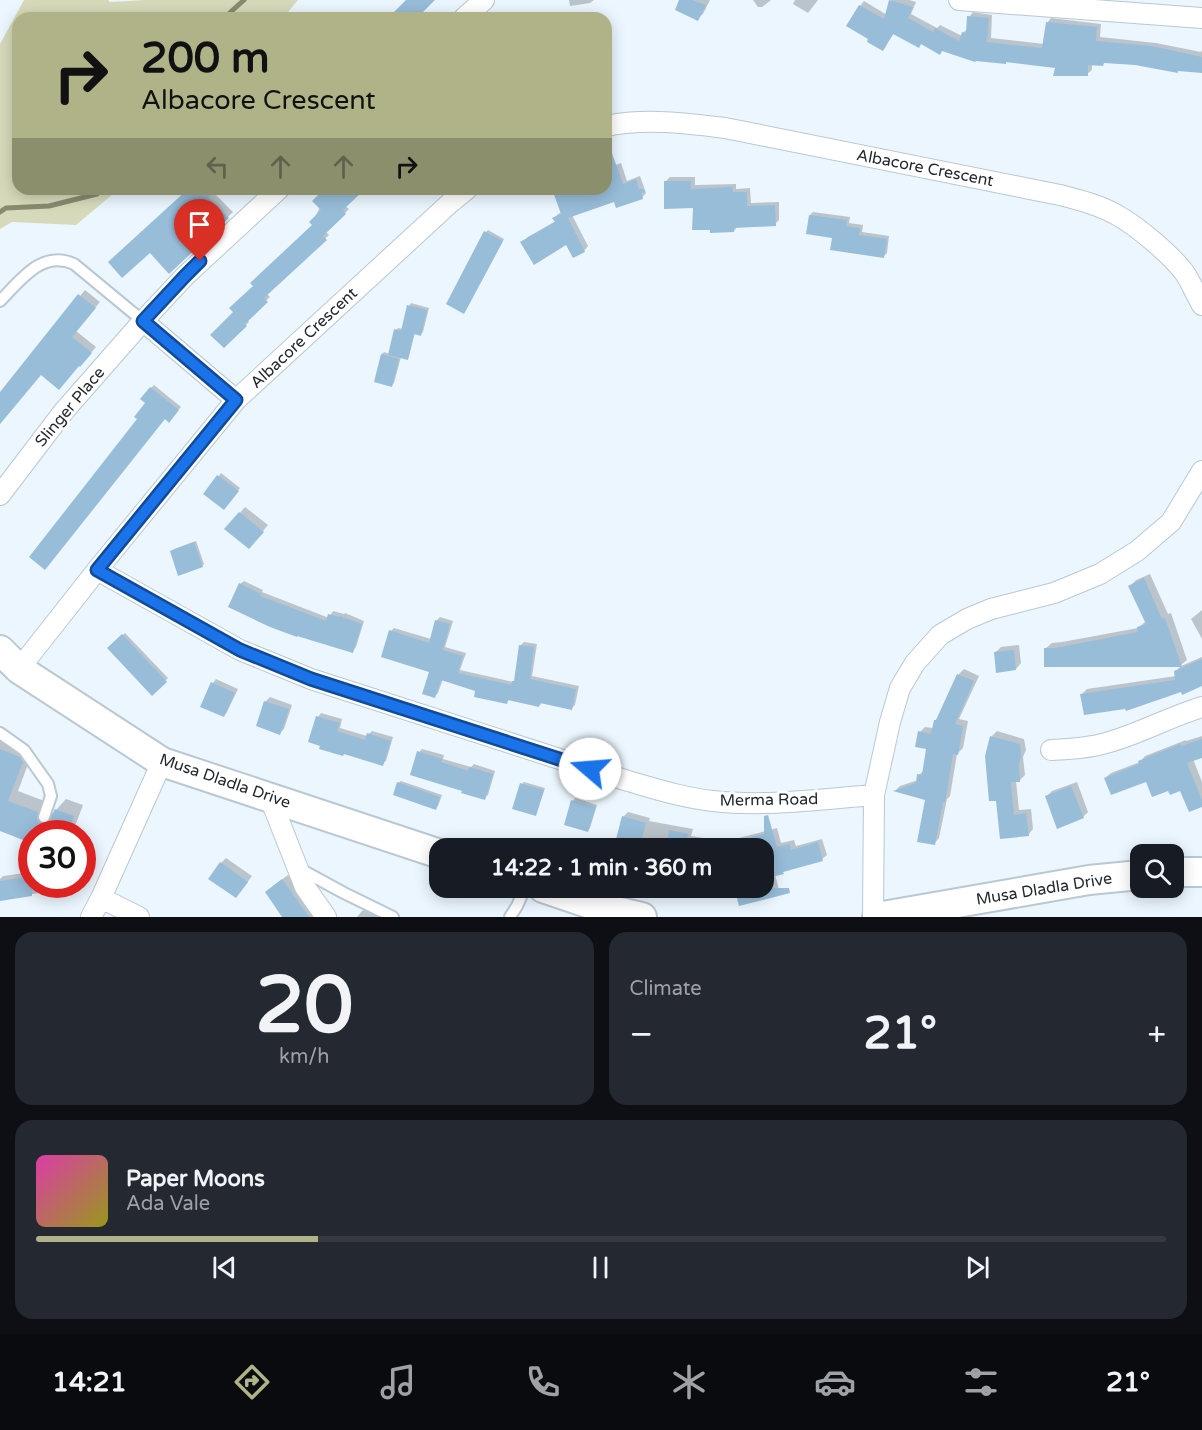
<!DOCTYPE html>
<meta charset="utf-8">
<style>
body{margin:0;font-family:"Varela Round",sans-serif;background:#242831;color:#f1f3f6;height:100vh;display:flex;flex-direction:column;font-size:22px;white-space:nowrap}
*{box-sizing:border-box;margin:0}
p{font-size:20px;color:#9ea1a6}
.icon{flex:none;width:33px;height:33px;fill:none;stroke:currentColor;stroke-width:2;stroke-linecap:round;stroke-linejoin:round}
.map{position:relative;height:917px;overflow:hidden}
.sheet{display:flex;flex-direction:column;gap:15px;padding:15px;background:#0d0f14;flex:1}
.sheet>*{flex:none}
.hud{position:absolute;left:12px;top:12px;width:600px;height:183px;border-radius:18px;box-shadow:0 3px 15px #0003;background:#b0b388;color:#111;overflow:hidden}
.buttons{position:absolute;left:1130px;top:844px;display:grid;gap:12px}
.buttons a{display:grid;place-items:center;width:54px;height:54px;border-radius:12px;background:#171b24;box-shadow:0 3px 15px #0003;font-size:30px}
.speed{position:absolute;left:18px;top:820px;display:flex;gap:12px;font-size:30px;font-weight:700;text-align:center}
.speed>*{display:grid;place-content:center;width:78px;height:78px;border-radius:50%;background:#171b24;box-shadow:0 3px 15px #0003;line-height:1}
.speed .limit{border:9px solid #d22;background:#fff;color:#111}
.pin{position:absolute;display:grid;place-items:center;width:51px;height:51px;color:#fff;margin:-62px -26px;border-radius:50% 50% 50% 0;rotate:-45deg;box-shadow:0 0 6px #0007}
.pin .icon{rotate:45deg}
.me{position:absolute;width:66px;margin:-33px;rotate:288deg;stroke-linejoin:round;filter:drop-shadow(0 0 4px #0008)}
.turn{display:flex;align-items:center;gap:21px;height:126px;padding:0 30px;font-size:27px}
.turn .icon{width:78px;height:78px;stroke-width:2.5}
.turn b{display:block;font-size:42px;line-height:51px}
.lanes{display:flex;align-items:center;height:57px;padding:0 30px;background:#0003;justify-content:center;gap:30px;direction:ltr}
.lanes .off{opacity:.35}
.big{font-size:45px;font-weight:700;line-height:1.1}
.sheet .card{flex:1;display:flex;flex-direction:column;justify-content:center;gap:9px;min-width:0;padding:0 21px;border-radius:18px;background:#242831}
.sheet .dial{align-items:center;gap:0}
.dial b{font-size:78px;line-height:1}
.song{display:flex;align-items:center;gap:18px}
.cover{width:72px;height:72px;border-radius:9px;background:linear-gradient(135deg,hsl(320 70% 55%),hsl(60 70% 35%))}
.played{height:6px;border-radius:3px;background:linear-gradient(90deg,#b0b388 25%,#363941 25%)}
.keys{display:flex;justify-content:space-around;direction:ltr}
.heat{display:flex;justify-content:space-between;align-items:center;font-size:33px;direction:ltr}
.sheet .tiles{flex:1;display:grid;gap:15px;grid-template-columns:1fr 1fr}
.card:last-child{grid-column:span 2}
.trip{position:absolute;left:429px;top:838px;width:345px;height:60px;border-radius:18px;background:#171b24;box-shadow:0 3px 15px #0003;font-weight:700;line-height:60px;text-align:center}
.menu{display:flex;height:96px;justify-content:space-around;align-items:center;background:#090b0e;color:#9ea1a6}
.menu .icon{width:42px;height:42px}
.menu .on{color:#b0b388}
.menu b{font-size:27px;color:#f1f3f6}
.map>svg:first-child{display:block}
.green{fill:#d7daba}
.shadow{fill:#0003}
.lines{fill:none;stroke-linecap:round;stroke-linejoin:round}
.stream{stroke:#878c70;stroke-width:5}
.building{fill:#98bdd9}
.lane-casing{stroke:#bac8d2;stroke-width:14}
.street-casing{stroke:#bac8d2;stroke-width:22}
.secondary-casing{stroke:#bac8d2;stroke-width:32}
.lane{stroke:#fff;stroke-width:10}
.street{stroke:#fff;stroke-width:20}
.secondary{stroke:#fff;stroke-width:28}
.route-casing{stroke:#114b97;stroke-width:15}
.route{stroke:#1a73e8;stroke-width:10}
.labels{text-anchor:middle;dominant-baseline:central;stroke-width:6;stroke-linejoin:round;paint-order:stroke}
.street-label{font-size:16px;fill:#23282c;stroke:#fff}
</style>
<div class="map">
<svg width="1202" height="917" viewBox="0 0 1202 917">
<rect width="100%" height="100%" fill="#ebf6fe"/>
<path class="green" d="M24 0H108L110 2 145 0H298L283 18H18V189H119L76 225 12 222 0 229V44Z"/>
<path class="shadow" d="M569 0H594L590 3 570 6Z
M681 0H710L703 14 697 19Z
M753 0H771L762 7H758Z
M795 0H818L808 13 793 4Z
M891 0H909L916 2 911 14 937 28 940 25 962 36 963 33 968 28 969 17 973 12 992 15 991 38 1044 44 1047 23 1051 18 1101 24 1100 37 1156 43 1201 52 1202 50V71L1135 64 1105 62 1092 63V70L1087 74 1056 66 922 43 894 33 883 50 870 39 848 26 860 6 864 1 887 15Z
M621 163 627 181 640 176 646 193 642 198 615 200 572 215 588 246 584 251 567 243 526 238 556 221 554 218 558 214 606 189V168Z
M670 177H695V185L736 184V189L750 188 751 203 779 202V220L775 224 738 226 734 231 694 207 665 182Z
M190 189H215L212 191 233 212 170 272Z
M326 189H363L345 206 349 209 326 232 329 235 267 294 270 297 247 319 249 322 224 346 314 225 312 223 320 207Z
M813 212 850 217 849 223 863 225 862 232 889 236 887 253 884 256 834 236 810 215Z
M488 230 504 239 466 310 486 232Z
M85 290 100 302 76 331 96 347 85 360 41 374 0 424V393Z
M411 303 429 308 423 332 420 334 415 333 409 356 407 359 401 357 394 383 392 385 382 354 384 352 390 354 396 330 398 328 403 329 409 306Z
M154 385 181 407 169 420 165 417 140 419 147 403 151 388Z
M221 473 240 488 226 506 205 494Z
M245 507 268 525 254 542 226 529Z
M196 541 204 564 202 566 171 551 174 549Z
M1150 574 1168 614 1171 613 1187 660 1181 665 1046 648 1052 643 1062 642 1138 628 1146 621 1130 586 1136 580Z
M244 581 263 590 262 592 329 618 333 611 344 614 345 613 364 621 356 647 352 651 298 634 240 584Z
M1202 610V639L1191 619Z
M440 617 453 621 445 647 466 653 460 670 513 682 516 679 520 646 524 642 537 644 532 676 579 686 575 705 571 709 543 702 539 706 510 699 506 703 477 690 443 679 438 693 435 696 430 671 391 631 394 628 431 639 437 620Z
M125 633 168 678 152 694 109 648Z
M1019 645 1021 663 1016 669 995 653 1001 647Z
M1202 657V685L1182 691 1082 694 1087 689 1176 676V671L1181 666Z
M964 669 979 676 959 719 968 721 963 748 957 754 950 796 947 799 939 838 934 844 927 798 896 790 900 786 918 780 919 775 925 769 928 748 920 732 925 727 933 728 935 721 940 715 958 675Z
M216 679 238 689 227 712 224 716 213 683Z
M270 697 292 705 284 729 280 733 257 725 266 701Z
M321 713 342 719 340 728 367 736 372 731 393 737 386 761 382 764 322 745 318 717Z
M997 731 1024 739 1026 750 1023 757 1025 775 1020 780 1016 781 1019 810 1031 809 1033 829 1028 835 998 799 992 736Z
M0 735 30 747 33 751 18 791 47 802V808L54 815 56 810 66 799 83 805 72 834H32V841L0 829Z
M1202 736V757L1193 759 1202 782V806L1181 789H1169L1147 780 1105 778 1111 773 1140 762 1145 756 1186 740V741Z
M422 749 444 755 443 759 471 767 474 764 495 771 488 795 484 798 419 752Z
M401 781 442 795 438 806 436 808 398 783Z
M524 782 545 788 537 812 535 815 522 784Z
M1077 782 1088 812 1083 817 1046 797 1052 791Z
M575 798 597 805 590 828 588 831 573 801Z
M628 812 650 818 649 821 693 829 691 836 703 838 701 849H632L633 846 623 817Z
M777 828 781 843 794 840 796 846 822 839 827 855 822 859 786 869 783 872 775 874 779 890 737 891 740 888H764V849H736L734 843 739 838Z
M226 858 252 876 241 891 221 863Z
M32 872V885L57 886 52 891 0 899V879L3 876Z
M288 875 318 917H284L272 887Z
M367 905 388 917H357Z"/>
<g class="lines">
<path class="stream" d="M224 18 244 0
M0 212 6 208 49 206 97 194 102 189"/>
</g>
<path class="building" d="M406 0H435L417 18H388Z
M679 0H692L706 5 698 21 675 10Z
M889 0 913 7 908 18 933 32 935 28 959 41 962 32 966 33 967 16 989 18 987 42 1042 48 1046 22 1097 27 1096 41 1152 46 1202 57V73L1178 71V73L1135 65 1104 63 1103 66 1088 65V76H1053L1055 68 1006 62V64L976 61 975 62 942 51 940 55 921 44 919 48 893 34 883 51 867 42 868 39 846 26 859 5 884 19Z
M606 142H608L623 184 636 179 639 189H644L645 192 641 193 643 199 616 208 614 202 568 218 585 252 573 258 566 245 534 265 520 242 555 222 552 218 561 214 552 189H606Z
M664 181H691V189L732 187 733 192H747V206L775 205 776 226 734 228V232L710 233V230H692L693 208 664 209Z
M188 189H217L208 197 229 218 169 274 150 253 122 278 108 262Z
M324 189H365L343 210 346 214 323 236 327 240 264 298 268 302 245 324 247 326 224 348 210 335 233 312 229 308 253 286 250 283 312 225 309 222 321 210 312 201Z
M809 215 847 220 846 226 860 228 859 235 887 239 884 258 830 250 832 238 806 234Z
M484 231 503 241 464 314 446 304Z
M78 294 96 308 72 337 92 353 80 367 79 366 59 390 41 375 0 424V392Z
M407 305 427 310 421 336 414 334 408 360 388 355 394 329 401 331Z
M381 354 399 359 392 387 374 382Z
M150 387 179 410 169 423 165 419 45 570 29 557 137 419 134 417 145 403 140 399Z
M217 475 239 491 224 510 203 494Z
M239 512 264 532 249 549 224 529Z
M194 542 203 567 178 576 170 551Z
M1144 578 1162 619 1165 618 1182 667H1044V648H1055L1138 632 1137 627 1146 624 1128 586Z
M239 583 261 594 260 596 326 621 328 614 339 617 340 616 362 624 353 653 297 636V637L270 627 228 607Z
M435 620 450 624 443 650 463 656 458 673 511 685 512 681H514L519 645 534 647 530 679 576 689 572 710 540 703 539 707 508 700 507 704 474 697 475 691 441 680 435 698 422 694 429 672 381 657 389 630 429 643Z
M122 634 167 682 152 696 107 648Z
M1014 650 1016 670 996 673 994 652Z
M1202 659V686L1182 695 1181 692 1126 711 1125 709 1084 715 1080 694 1175 680 1174 671Z
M957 674 974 681 955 724 963 726 958 755 953 754 945 803 943 802 935 845 917 842 925 800 893 791 916 783 917 774 922 775 926 749 915 747 918 731 931 734 934 720H936Z
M211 682 235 693 224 717 200 707Z
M264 701 289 709 280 735 256 726Z
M316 716 340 723 337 731 365 740 367 733 391 741 383 766 344 754 343 756 319 749 320 746 308 742Z
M990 736 1020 744 1021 756 1019 764 1020 782H1011L1014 815 1026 813 1029 836 1000 839 996 801H989L985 756Z
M1202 739V758L1187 763 1202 800V807L1189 812 1180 791 1170 795 1168 791 1152 797 1146 782 1111 795 1104 778 1139 764 1138 761 1180 744 1181 746Z
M0 749 20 757 23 762 8 801 38 812 37 819 42 824 49 822 55 809 74 816 67 834H31L28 842 0 831Z
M417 751 442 759 441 762 468 771 469 767 493 774 485 800 461 793 462 791 410 775Z
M397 782 440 797 436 810 393 795Z
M520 783 544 790 536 816 512 809Z
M1071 786 1084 818 1057 829 1045 796Z
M571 800 596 807 588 832 564 825Z
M768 815 777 847 790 844 791 850 818 842 823 861 783 872 784 874 764 879V849H727L726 844 764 834V816Z
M622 816 646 823 639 849 615 843Z
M669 830 688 834 686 849H666Z
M220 862 248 882 236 898 208 879Z
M32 876V896L0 901V881Z
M282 879 309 917H282L265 892Z
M747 888H789L790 893 739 906 735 891Z"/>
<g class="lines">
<defs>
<path id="lane" d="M0 301C20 281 42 249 74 264L143 321
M0 733 24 750 48 784 51 796 44 817
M298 868 344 893 393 917
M510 917 517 906 525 888"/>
<path id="street" d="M959 0 1202 18
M464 18 484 0
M606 126C645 118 686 123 725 128L1060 195C1079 200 1099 205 1117 215 1138 227 1169 253 1184 272 1191 282 1196 295 1202 305
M143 321 236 400
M0 495 64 411 143 321 185 276 279 189
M97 570 240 650 311 679 628 781C656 789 684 798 713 801 766 807 821 799 874 795
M19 669 97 570 236 400 450 203 467 189
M1051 750C1070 749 1089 748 1106 743 1139 734 1169 717 1202 707
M270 798 305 887 326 917
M101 898 139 917
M91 917 101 898 162 762
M873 917 874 795 890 722 900 688 915 663 940 635 967 619 991 609 1054 593 1100 574 1137 551 1171 522 1202 471"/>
<path id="secondary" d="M0 650 19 669 162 762 440 854
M1173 872H1202
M543 888 596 906 642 917
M877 917 1089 880 1140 875"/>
</defs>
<use href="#lane" class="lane-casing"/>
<use href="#street" class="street-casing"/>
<use href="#secondary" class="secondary-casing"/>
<use href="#lane" class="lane"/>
<use href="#street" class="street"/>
<use href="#secondary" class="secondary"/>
</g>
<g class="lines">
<defs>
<path id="route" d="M200 261 185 276 143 321 236 400 97 570 240 650 311 679 590 769"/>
</defs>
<use href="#route" class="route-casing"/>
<use href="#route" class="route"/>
</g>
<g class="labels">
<g class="street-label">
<text transform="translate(925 168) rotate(11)">Albacore Crescent</text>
<text transform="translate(304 338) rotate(-43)">Albacore Crescent</text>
<text transform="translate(70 407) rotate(-50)">Slinger Place</text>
<text transform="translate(225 781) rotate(19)">Musa Dladla Drive</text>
<text transform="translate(769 800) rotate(-1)">Merma Road</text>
<text transform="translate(1044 889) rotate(-9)">Musa Dladla Drive</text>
</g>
</g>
</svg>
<div class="buttons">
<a><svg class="icon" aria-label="search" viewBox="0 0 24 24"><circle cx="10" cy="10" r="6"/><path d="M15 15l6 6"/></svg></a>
</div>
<div class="speed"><div class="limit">30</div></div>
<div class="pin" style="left:200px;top:261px;background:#d93025"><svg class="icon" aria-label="arrive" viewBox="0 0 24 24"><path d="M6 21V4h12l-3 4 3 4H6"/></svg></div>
<svg class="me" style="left:590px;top:769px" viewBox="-20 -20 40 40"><circle r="19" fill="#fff"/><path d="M0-13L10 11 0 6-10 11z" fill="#1a73e8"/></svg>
<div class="trip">14:22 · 1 min · 360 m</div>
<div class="hud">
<div class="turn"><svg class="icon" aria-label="right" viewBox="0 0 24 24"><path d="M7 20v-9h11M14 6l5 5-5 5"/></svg><div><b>200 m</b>Albacore Crescent</div></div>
<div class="lanes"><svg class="icon off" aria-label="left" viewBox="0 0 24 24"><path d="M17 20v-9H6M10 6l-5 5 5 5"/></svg><svg class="icon off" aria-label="ahead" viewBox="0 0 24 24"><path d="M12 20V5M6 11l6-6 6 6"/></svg><svg class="icon off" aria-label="ahead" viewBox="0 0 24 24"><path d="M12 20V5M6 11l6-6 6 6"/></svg><svg class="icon" aria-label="right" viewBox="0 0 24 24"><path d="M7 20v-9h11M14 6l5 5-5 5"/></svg></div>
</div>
</div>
<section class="sheet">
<div class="tiles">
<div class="card dial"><b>20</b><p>km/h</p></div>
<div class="card"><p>Climate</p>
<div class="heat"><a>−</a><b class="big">21°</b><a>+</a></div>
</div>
<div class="card">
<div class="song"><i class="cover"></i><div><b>Paper Moons</b><p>Ada Vale</p></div></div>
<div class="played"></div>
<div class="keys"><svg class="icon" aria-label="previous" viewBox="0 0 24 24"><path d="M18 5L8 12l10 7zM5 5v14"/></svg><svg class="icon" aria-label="pause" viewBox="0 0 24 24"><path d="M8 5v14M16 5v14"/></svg><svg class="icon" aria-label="next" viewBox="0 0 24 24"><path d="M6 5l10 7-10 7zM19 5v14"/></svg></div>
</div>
</div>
</section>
<nav class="menu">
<b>14:21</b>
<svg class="icon on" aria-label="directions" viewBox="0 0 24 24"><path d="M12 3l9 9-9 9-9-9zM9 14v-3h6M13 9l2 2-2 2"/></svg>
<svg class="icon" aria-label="music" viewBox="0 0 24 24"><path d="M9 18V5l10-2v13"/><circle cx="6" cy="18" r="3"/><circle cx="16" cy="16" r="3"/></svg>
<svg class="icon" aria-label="phone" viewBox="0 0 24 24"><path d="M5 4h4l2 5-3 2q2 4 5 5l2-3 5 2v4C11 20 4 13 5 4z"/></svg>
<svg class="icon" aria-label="climate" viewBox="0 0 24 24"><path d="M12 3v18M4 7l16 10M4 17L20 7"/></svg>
<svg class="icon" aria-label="car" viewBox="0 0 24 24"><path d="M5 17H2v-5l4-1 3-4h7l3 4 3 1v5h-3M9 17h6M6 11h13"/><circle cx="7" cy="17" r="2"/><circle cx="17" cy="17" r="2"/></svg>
<svg class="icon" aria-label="filters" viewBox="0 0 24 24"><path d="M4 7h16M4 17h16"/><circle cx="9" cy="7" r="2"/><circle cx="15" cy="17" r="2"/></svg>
<b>21°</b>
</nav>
